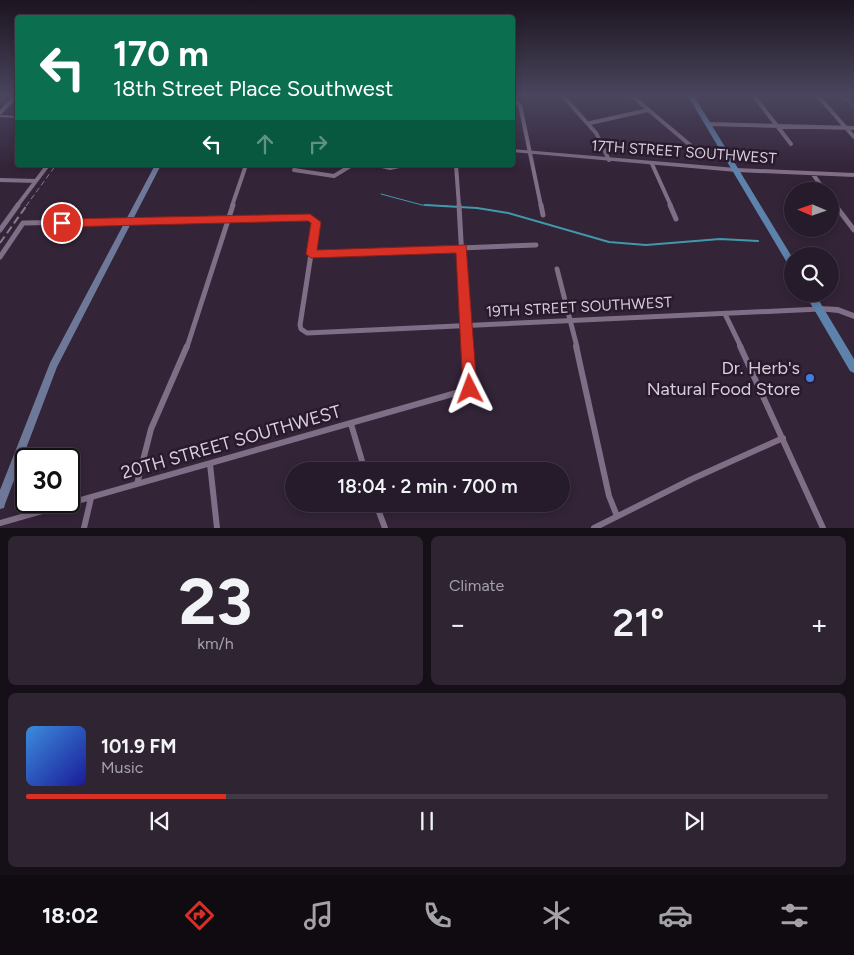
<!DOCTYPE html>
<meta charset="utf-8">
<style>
body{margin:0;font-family:Figtree,sans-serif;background:#2e2432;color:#f1f3f6;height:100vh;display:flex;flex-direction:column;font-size:19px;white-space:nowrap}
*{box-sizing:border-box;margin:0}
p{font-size:16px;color:#a4a1a8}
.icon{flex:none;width:28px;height:28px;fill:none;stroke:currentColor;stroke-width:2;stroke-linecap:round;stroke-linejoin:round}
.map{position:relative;height:528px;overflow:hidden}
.panel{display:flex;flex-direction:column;gap:8px;padding:8px;background:#150f17;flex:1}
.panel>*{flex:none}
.banner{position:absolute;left:15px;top:15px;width:500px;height:152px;border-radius:5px;box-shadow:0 2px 8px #0003,0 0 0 1px #423947;background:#0b6e4f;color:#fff;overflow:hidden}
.needle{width:32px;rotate:272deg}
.fabs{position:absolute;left:784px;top:182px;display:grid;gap:10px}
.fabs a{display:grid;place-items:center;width:55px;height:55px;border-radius:50%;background:#261b2a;box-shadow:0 2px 8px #0003,0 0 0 1px #423947;font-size:25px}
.speed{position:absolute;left:15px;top:448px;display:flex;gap:10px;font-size:25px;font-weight:700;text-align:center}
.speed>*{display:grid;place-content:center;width:65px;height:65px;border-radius:50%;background:#261b2a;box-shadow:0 2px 8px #0003,0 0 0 1px #423947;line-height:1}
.speed .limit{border:2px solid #111;border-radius:8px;background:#fff;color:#111}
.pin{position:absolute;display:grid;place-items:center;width:42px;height:42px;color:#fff;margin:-21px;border:2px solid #fff;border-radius:50%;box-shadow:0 1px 5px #0007}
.me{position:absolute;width:55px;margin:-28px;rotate:357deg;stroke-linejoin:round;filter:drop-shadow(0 0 4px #0008)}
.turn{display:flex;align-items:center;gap:18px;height:105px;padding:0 15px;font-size:22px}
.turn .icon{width:65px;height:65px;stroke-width:2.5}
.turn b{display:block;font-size:35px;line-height:42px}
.lanes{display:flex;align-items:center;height:48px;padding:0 15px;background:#0003;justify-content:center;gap:25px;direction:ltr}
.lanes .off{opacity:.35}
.big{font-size:38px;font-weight:600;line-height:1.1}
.panel .widget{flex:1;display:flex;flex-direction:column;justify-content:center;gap:8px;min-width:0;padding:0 18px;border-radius:8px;background:#2e2432}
.panel .dial{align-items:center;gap:0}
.dial b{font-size:65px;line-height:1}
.song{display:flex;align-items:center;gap:15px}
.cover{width:60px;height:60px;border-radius:8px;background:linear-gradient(135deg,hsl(210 70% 55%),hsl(240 70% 35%))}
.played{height:5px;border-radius:2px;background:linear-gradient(90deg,#d93025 25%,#423947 25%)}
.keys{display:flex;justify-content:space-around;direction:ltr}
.heat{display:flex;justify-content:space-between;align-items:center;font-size:28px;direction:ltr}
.panel .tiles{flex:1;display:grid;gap:8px;grid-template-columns:1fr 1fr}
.widget:last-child{grid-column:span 2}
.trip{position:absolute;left:285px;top:462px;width:285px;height:50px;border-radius:25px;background:#261b2a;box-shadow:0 2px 8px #0003,0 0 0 1px #423947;font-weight:600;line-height:50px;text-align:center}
.tabs{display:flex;height:80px;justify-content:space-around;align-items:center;background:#0f0b11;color:#a4a1a8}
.tabs .icon{width:35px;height:35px}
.tabs .selected{color:#d93025}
.tabs b{font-size:22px;color:#f1f3f6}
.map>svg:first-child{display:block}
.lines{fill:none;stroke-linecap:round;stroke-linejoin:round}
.stream-far1{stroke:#4198ab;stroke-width:1}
.stream{stroke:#4198ab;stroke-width:2}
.minor-far2{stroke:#7f6e86;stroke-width:4}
.minor-far1{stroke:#7f6e86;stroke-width:5}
.minor{stroke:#7f6e86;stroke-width:6}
.tertiary{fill:#7f6e86;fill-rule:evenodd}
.secondary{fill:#6e7898;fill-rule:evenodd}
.primary{fill:#5d82ab;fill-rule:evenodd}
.rail-far1{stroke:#877b8c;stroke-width:1;stroke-dasharray:5.5 3;stroke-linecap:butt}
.rail{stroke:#877b8c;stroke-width:2;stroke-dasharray:8 4;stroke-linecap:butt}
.route{fill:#d93025;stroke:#8d1f18}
.shop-dot{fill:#3f7fe0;stroke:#291a2e;stroke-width:2}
.labels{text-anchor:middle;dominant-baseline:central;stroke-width:5;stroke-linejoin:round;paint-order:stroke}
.street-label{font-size:15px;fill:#d7cddb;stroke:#291a2e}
.near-poi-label{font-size:18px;fill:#d7cddb;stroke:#291a2e;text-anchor:end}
.near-street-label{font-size:18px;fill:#d7cddb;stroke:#291a2e}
</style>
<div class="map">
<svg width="854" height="528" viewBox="0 0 854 528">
<rect width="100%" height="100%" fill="#332438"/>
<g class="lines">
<path class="stream-far1" d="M840 96 854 106
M381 194 422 205 448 206"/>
<path class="stream" d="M425 205 477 208 508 213 609 242 646 245 720 239 758 241"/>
<path class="minor-far2" d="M563 96 596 133 609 160
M632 96 696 150 710 156 727 157
M754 96 791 144
M818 96 854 137
M512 100 520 105 541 206
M0 113 16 96
M590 123 648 110
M708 124 854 128
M652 164 671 206
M378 165 390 168 404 165
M456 165 459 206
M294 170 334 176 352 165
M736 170 854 175
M812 173 825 191
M0 180 36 181
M830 198 836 206
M17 206 48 165
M232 206 246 165"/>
<path class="minor-far1" d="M459 205 467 347
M541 205 543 215
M670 205 676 219
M835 205 854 230
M0 230 18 205
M311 254 536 245
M0 257 23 223 310 218 316 222 300 325 301 329 307 333 820 309
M557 269 577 347
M725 314 741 347
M187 347 233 205"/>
<path class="minor" d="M576 346 609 496 617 516
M740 346 823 528
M351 424 365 471
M210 464 217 528
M137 484 151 429 187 346
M376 504 385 528
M0 523 470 389 467 346
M84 528 91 498
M594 528 692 479 783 438"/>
<path class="tertiary" d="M0 115 18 116V118L0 117Z
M512 149 736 168 739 170 736 172 512 152Z
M820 306 838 307 854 313V319L838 313 818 311 817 309 818 307Z"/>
<path class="secondary" d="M155 165H161L57 367 5 504 4 508 0 509V490L50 363Z"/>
<path class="primary" d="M688 96H694L792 257V267L789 266Z
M805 294H815L854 359V373L850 371Z"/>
<path class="rail-far1" d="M26 206 56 165"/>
<path class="rail" d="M0 243 27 205"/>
</g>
<linearGradient id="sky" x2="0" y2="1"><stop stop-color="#1c141f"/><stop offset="0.56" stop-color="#4a455e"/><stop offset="1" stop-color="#4a455e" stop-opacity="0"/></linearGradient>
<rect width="854" height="170" fill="url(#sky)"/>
<path class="route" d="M310 214 321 222 317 250 466 245 477 389 475 394 470 396 465 394 463 389 456 253 311 258 306 254 311 223 308 221 62 227 56 223 62 219Z"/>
<circle class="shop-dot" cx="810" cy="378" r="5"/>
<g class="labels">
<g class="street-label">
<text transform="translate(684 152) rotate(4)">17TH STREET SOUTHWEST</text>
<text transform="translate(579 307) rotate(-3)">19TH STREET SOUTHWEST</text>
</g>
<g class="near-poi-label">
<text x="800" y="368">Dr. Herb's<tspan x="800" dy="21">Natural Food Store</tspan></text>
</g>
<g class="near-street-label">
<text transform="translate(231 442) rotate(-16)">20TH STREET SOUTHWEST</text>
</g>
</g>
</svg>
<div class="fabs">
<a><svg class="needle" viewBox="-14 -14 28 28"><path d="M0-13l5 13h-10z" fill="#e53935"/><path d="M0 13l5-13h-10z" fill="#a4a1a8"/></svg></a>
<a><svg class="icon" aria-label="search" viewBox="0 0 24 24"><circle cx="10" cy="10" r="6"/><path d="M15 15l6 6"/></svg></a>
</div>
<div class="speed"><div class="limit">30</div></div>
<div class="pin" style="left:62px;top:223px;background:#d93025"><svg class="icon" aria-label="arrive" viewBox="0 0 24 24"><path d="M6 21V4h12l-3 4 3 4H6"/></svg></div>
<svg class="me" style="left:470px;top:389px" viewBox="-20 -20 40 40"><path d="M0-17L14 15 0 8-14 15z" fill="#d93025" stroke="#fff" stroke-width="4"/></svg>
<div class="trip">18:04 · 2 min · 700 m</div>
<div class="banner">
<div class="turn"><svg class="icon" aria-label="left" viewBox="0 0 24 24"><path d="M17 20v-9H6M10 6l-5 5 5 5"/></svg><div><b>170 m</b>18th Street Place Southwest</div></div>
<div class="lanes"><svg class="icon" aria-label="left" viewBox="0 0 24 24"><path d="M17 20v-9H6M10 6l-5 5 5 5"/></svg><svg class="icon off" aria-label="ahead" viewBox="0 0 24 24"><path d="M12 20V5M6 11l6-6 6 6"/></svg><svg class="icon off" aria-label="right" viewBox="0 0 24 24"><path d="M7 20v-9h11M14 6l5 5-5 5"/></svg></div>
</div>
</div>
<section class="panel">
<div class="tiles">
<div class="widget dial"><b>23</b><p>km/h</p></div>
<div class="widget"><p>Climate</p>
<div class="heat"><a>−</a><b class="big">21°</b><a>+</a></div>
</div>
<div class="widget">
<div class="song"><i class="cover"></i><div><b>101.9 FM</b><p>Music</p></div></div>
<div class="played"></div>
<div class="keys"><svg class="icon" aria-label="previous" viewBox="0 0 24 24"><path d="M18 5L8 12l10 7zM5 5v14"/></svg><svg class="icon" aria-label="pause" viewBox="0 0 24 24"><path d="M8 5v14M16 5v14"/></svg><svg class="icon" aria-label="next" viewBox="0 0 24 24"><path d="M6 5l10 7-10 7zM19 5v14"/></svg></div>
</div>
</div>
</section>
<nav class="tabs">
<b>18:02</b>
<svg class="icon selected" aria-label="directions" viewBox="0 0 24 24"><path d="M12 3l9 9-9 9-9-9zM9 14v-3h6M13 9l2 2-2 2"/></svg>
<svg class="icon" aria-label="music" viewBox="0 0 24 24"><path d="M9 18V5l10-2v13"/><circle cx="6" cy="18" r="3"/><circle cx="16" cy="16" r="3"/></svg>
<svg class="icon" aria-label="phone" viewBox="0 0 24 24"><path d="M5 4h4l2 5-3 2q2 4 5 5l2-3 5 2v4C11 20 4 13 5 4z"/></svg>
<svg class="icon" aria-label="climate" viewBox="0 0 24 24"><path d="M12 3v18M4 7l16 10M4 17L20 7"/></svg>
<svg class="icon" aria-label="car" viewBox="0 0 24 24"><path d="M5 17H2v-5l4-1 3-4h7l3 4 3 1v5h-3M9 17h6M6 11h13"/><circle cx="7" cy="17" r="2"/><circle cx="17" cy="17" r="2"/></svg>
<svg class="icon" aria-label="filters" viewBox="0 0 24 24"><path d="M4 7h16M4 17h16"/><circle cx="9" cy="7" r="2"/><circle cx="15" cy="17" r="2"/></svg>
</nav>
